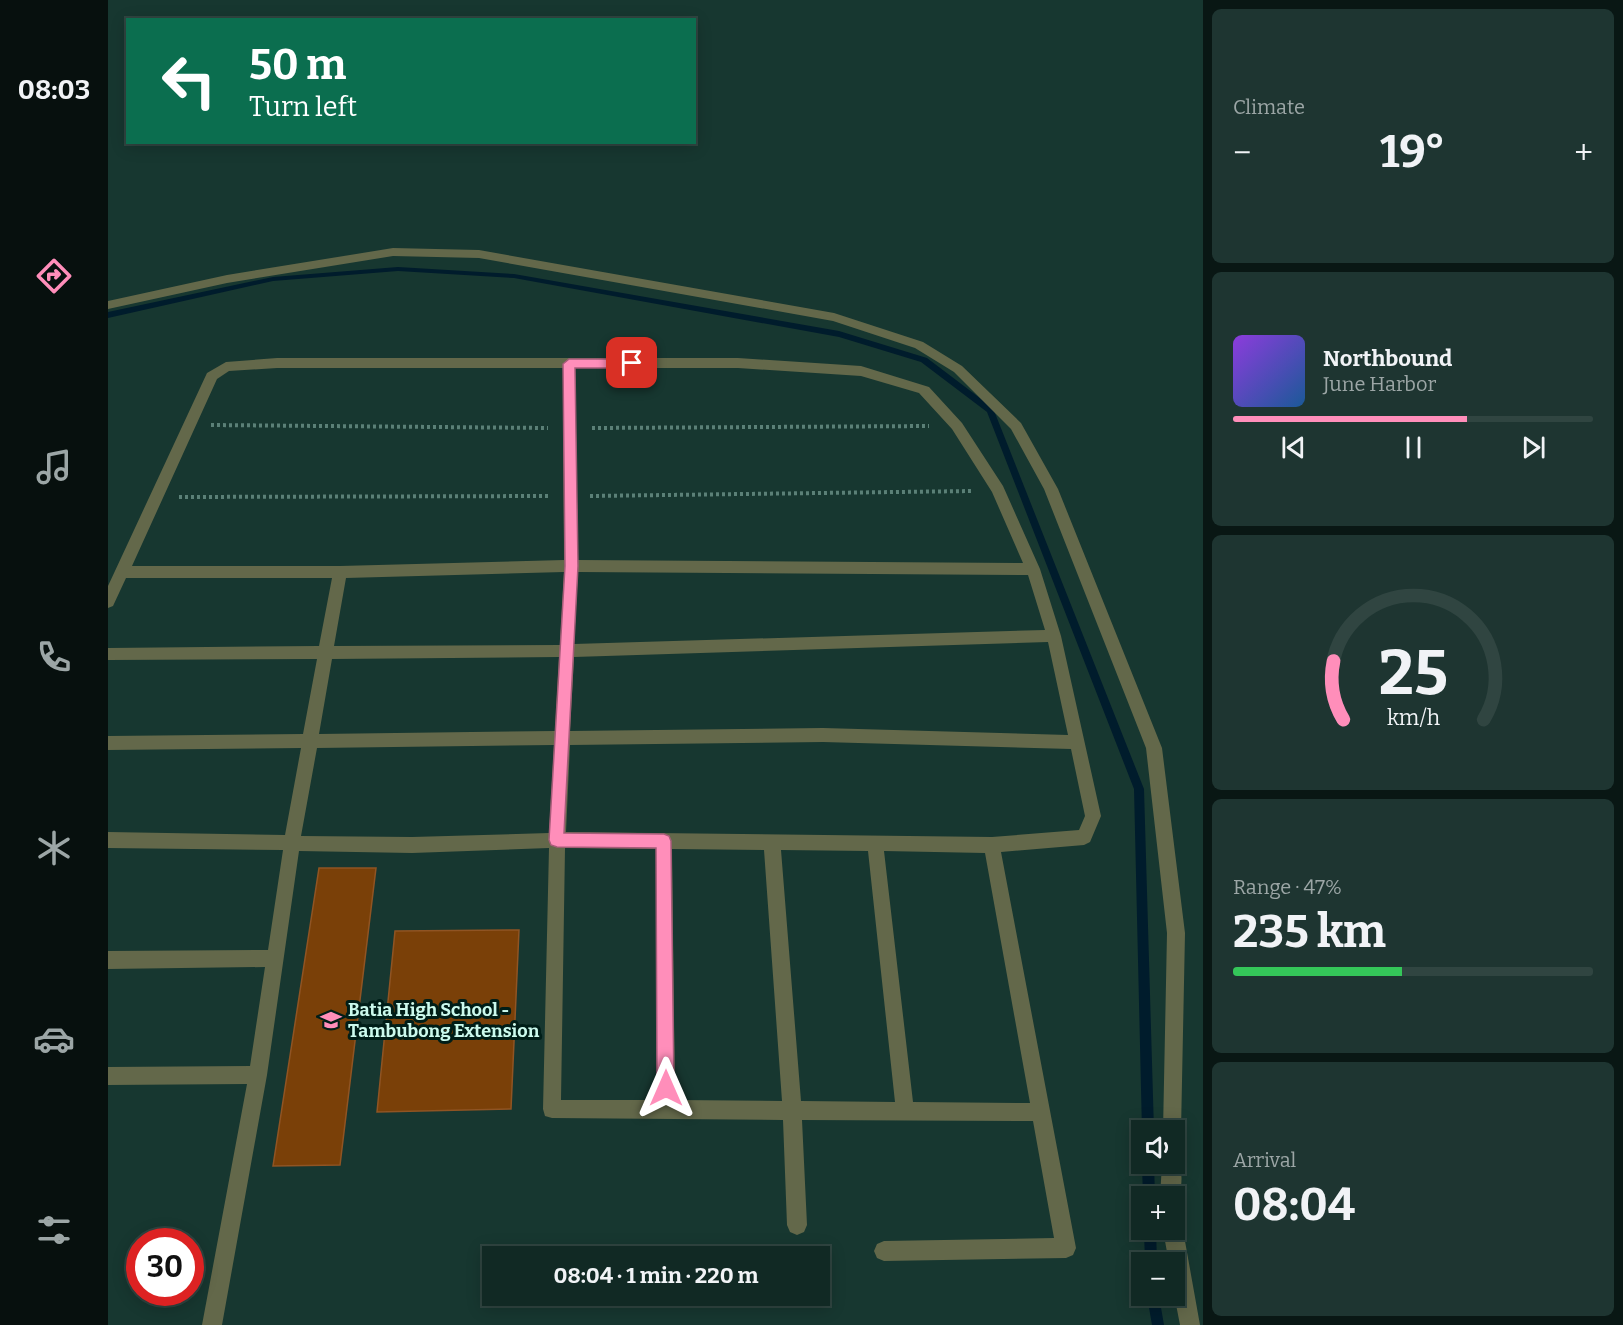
<!DOCTYPE html>
<meta charset="utf-8">
<style>
body{margin:0;font-family:Bitter,serif;background:#1e3531;color:#f1f3f6;height:100vh;display:flex;flex-direction:column;font-size:22px;white-space:nowrap}
*{box-sizing:border-box;margin:0}
p{font-size:20px;color:#9ca6a6}
.icon{flex:none;width:33px;height:33px;fill:none;stroke:currentColor;stroke-width:2;stroke-linecap:round;stroke-linejoin:round}
.map{position:relative;flex:1;overflow:hidden}
.details{display:flex;flex-direction:column;gap:9px;padding:9px;background:#091714;width:420px}
.details>*{flex:none}
.guide{position:absolute;left:18px;top:18px;width:570px;height:126px;border-radius:0px;box-shadow:0 3px 15px #0003,0 0 0 2px #304541;background:#0b6e4f;color:#fff;overflow:hidden}
.fabs{position:absolute;left:1023px;top:1120px;display:grid;gap:12px}
.fabs a{display:grid;place-items:center;width:54px;height:54px;border-radius:0px;background:#112924;box-shadow:0 3px 15px #0003,0 0 0 2px #304541;font-size:30px}
.speed{position:absolute;left:18px;top:1228px;display:flex;gap:12px;font-size:30px;font-weight:700;text-align:center}
.speed>*{display:grid;place-content:center;width:78px;height:78px;border-radius:50%;background:#112924;box-shadow:0 3px 15px #0003,0 0 0 2px #304541;line-height:1}
.speed .limit{border:9px solid #d22;background:#fff;color:#111}
.pin{position:absolute;display:grid;place-items:center;width:51px;height:51px;color:#fff;margin:-26px;border-radius:12px;box-shadow:0 3px 9px #0006}
.me{position:absolute;width:66px;margin:-33px;rotate:0deg;stroke-linejoin:round;filter:drop-shadow(0 0 4px #0008)}
.turn{display:flex;align-items:center;gap:21px;height:126px;padding:0 24px;font-size:27px}
.turn .icon{width:78px;height:78px;stroke-width:2.5}
.turn b{display:block;font-size:42px;line-height:51px}
.big{font-size:45px;font-weight:700;line-height:1.1}
.details .card{flex:1;display:flex;flex-direction:column;justify-content:center;gap:9px;min-width:0;padding:0 21px;border-radius:9px;background:#1e3531}
.details .dial{align-items:center;gap:0}
.dial svg{height:156px;overflow:visible;fill:none;stroke:#304541;stroke-width:7;stroke-linecap:round;text-anchor:middle}
.dial text{fill:#f1f3f6;stroke:none}
.song{display:flex;align-items:center;gap:18px}
.cover{width:72px;height:72px;border-radius:9px;background:linear-gradient(135deg,hsl(270 70% 55%),hsl(210 70% 35%))}
.played{height:6px;border-radius:3px;background:linear-gradient(90deg,#ff8eba 65%,#304541 65%)}
.keys{display:flex;justify-content:space-around;direction:ltr}
.heat{display:flex;justify-content:space-between;align-items:center;font-size:33px;direction:ltr}
.charge{height:9px;border-radius:4px;background:linear-gradient(90deg,#34c759 47%,#304541 0)}
.trip{position:absolute;left:374px;top:1246px;width:348px;height:60px;border-radius:0px;background:#112924;box-shadow:0 3px 15px #0003,0 0 0 2px #304541;font-weight:700;line-height:60px;text-align:center}
main{display:flex;flex:1;min-height:0}
.dock{display:flex;flex-direction:column;width:108px;justify-content:space-around;align-items:center;background:#07100e;color:#9ca6a6}
.dock .icon{width:42px;height:42px}
.dock .current{color:#ff8eba}
.dock b{font-size:27px;color:#f1f3f6}
.map>svg:first-child{display:block}
.lines{fill:none;stroke-linecap:round;stroke-linejoin:round}
.stream{fill:#001c2c;fill-rule:evenodd}
.building{fill:#7a4008;stroke:#905423;stroke-width:1.5}
.path{stroke:#5b8077;stroke-width:4;stroke-dasharray:3 3;stroke-linecap:butt}
.street{fill:#63684a;fill-rule:evenodd}
.route{fill:#ff8eba;stroke:#a65c79;stroke-width:1.5}
.labels{text-anchor:middle;dominant-baseline:central;stroke-width:6;stroke-linejoin:round;paint-order:stroke}
.poi-label{font-size:18px;font-weight:bold;fill:#ccfaed;stroke:#001e18;text-anchor:start}
</style>
<main>
<nav class="dock">
<b>08:03</b>
<svg class="icon current" aria-label="directions" viewBox="0 0 24 24"><path d="M12 3l9 9-9 9-9-9zM9 14v-3h6M13 9l2 2-2 2"/></svg>
<svg class="icon" aria-label="music" viewBox="0 0 24 24"><path d="M9 18V5l10-2v13"/><circle cx="6" cy="18" r="3"/><circle cx="16" cy="16" r="3"/></svg>
<svg class="icon" aria-label="phone" viewBox="0 0 24 24"><path d="M5 4h4l2 5-3 2q2 4 5 5l2-3 5 2v4C11 20 4 13 5 4z"/></svg>
<svg class="icon" aria-label="climate" viewBox="0 0 24 24"><path d="M12 3v18M4 7l16 10M4 17L20 7"/></svg>
<svg class="icon" aria-label="car" viewBox="0 0 24 24"><path d="M5 17H2v-5l4-1 3-4h7l3 4 3 1v5h-3M9 17h6M6 11h13"/><circle cx="7" cy="17" r="2"/><circle cx="17" cy="17" r="2"/></svg>
<svg class="icon" aria-label="filters" viewBox="0 0 24 24"><path d="M4 7h16M4 17h16"/><circle cx="9" cy="7" r="2"/><circle cx="15" cy="17" r="2"/></svg>
</nav>
<div class="map">
<svg width="1095" height="1325" viewBox="0 0 1095 1325">
<rect width="100%" height="100%" fill="#173730"/>
<g class="lines">
<path class="stream" d="M290 267 406 274 731 331 819 358 885 408 1036 789 1046 1131H1034L1026 789 879 412 813 362 731 337 406 278 290 271 165 281 0 318V312L165 277Z
M1034 1164H1046L1047 1197H1035Z
M1036 1230H1048L1049 1263H1037Z
M1039 1296H1051L1056 1325H1044Z"/>
</g>
<path class="building" d="M211 868H268L232 1165 165 1166Z
M411 930 403 1109 269 1112 287 931Z"/>
<g class="lines">
<path class="path" d="M103 425 440 428
M484 428 821 426
M482 496 865 491
M71 497 442 496"/>
<path class="street" d="M285 248 371 250 726 313 815 342 854 366 913 423 950 489 1054 748 1077 933 1073 1131 1071 1138 1066 1139V1131H1055L1059 933 1038 748 936 489 903 429 846 372 807 348 725 321 371 258 285 256 119 283 0 309V301L119 275Z
M169 358H630L753 366 821 387 854 423 895 486 932 569 953 636 993 816 982 842 976 845 893 852 968 1248 965 1255 958 1258 776 1261 769 1258 766 1251 769 1244 776 1241 946 1238 925 1121 694 1120 699 1225 696 1232 689 1235 682 1232 679 1225 675 1120 444 1118 437 1116 435 1109 441 848 304 853 191 851 159 1075 114 1325H94L139 1084 0 1085V1067L142 1066 157 967 0 969V951L160 950 175 850 0 848V832L177 835 193 748 0 750V736L195 734 209 659 0 660V648L211 646 224 578H18L5 606 0 608V586L99 373 118 362ZM169 368H455L456 560 232 566H24L109 379 121 371ZM467 368H630L753 376 811 393 844 429 884 492 915 563 470 560ZM456 572 452 645 226 646 238 578ZM470 572 920 575 937 630 466 644ZM940 642 960 735 715 728 462 731 466 657ZM451 657 447 731 211 734 224 659ZM715 742 963 749 977 816 971 830 884 837 458 832 462 745ZM446 745 441 833 304 837 193 836 209 748ZM457 848 548 849 549 1100H453ZM564 849 656 850 674 1101 567 1100ZM673 850 760 851 787 1102 693 1101ZM776 851 877 853 922 1103 805 1102Z
M1066 1156C1077 1164 1075 1196 1066 1205V1197H1052L1054 1164H1066Z
M1066 1221 1072 1223 1075 1230 1092 1325H1072L1066 1294V1263H1061L1055 1230H1066Z"/>
</g>
<path class="route" d="M461 359H524L530 363 524 368H467L470 566 456 833 556 834 561 836 563 841 566 1088 564 1093 558 1096 552 1093 549 1088 548 848 449 847 443 845 441 840 457 566 455 364Z"/>
<defs>
<symbol id="school-bare" viewBox="-9 -9 18 18"><path d="M0-5L7-2L0 1L-7-2ZM-4 1L0 2.5L4 1V4Q0 6-4 4Z" fill="#ff8eba" stroke="#001e18" stroke-width="2.5" paint-order="stroke"/></symbol>
</defs>
<g fill-rule="evenodd">
<use href="#school-bare" x="208" y="1005" width="30" height="30"/>
</g>
<g class="labels">
<g class="poi-label">
<text x="240" y="1010">Batia High School -<tspan x="240" dy="21">Tambubong Extension</tspan></text>
</g>
</g>
</svg>
<div class="fabs">
<a><svg class="icon" aria-label="sound" viewBox="0 0 24 24"><path d="M4 9h4l5-4v14l-5-4H4zM17 9q2 3 0 6"/></svg></a>
<a>+</a>
<a>−</a>
</div>
<div class="speed"><div class="limit">30</div></div>
<div class="pin" style="left:524px;top:363px;background:#d93025"><svg class="icon" aria-label="arrive" viewBox="0 0 24 24"><path d="M6 21V4h12l-3 4 3 4H6"/></svg></div>
<svg class="me" style="left:558px;top:1088px" viewBox="-20 -20 40 40"><path d="M0-17L14 15 0 8-14 15z" fill="#ff8eba" stroke="#fff" stroke-width="4"/></svg>
<div class="trip">08:04 · 1 min · 220 m</div>
<div class="guide">
<div class="turn"><svg class="icon" aria-label="left" viewBox="0 0 24 24"><path d="M17 20v-9H6M10 6l-5 5 5 5"/></svg><div><b>50 m</b>Turn left</div></div>
</div>
</div>
<section class="details">
<div class="card"><p>Climate</p>
<div class="heat"><a>−</a><b class="big">19°</b><a>+</a></div>
</div>
<div class="card">
<div class="song"><i class="cover"></i><div><b>Northbound</b><p>June Harbor</p></div></div>
<div class="played"></div>
<div class="keys"><svg class="icon" aria-label="previous" viewBox="0 0 24 24"><path d="M18 5L8 12l10 7zM5 5v14"/></svg><svg class="icon" aria-label="pause" viewBox="0 0 24 24"><path d="M8 5v14M16 5v14"/></svg><svg class="icon" aria-label="next" viewBox="0 0 24 24"><path d="M6 5l10 7-10 7zM19 5v14"/></svg></div>
</div>
<div class="card dial"><svg viewBox="0 0 100 80">
<path d="M14 69A42 42 0 1 1 86 69"/>
<path d="M14 69A42 42 0 0 1 9 39" stroke="#ff8eba"/>
<text x="50" y="56" font-size="32" font-weight="700">25</text>
<text x="50" y="72" font-size="11">km/h</text>
</svg></div>
<div class="card"><p>Range · 47%</p><b class="big">235 km</b><div class="charge"></div></div>
<div class="card"><p>Arrival</p><b class="big">08:04</b></div>
</section>
</main>
